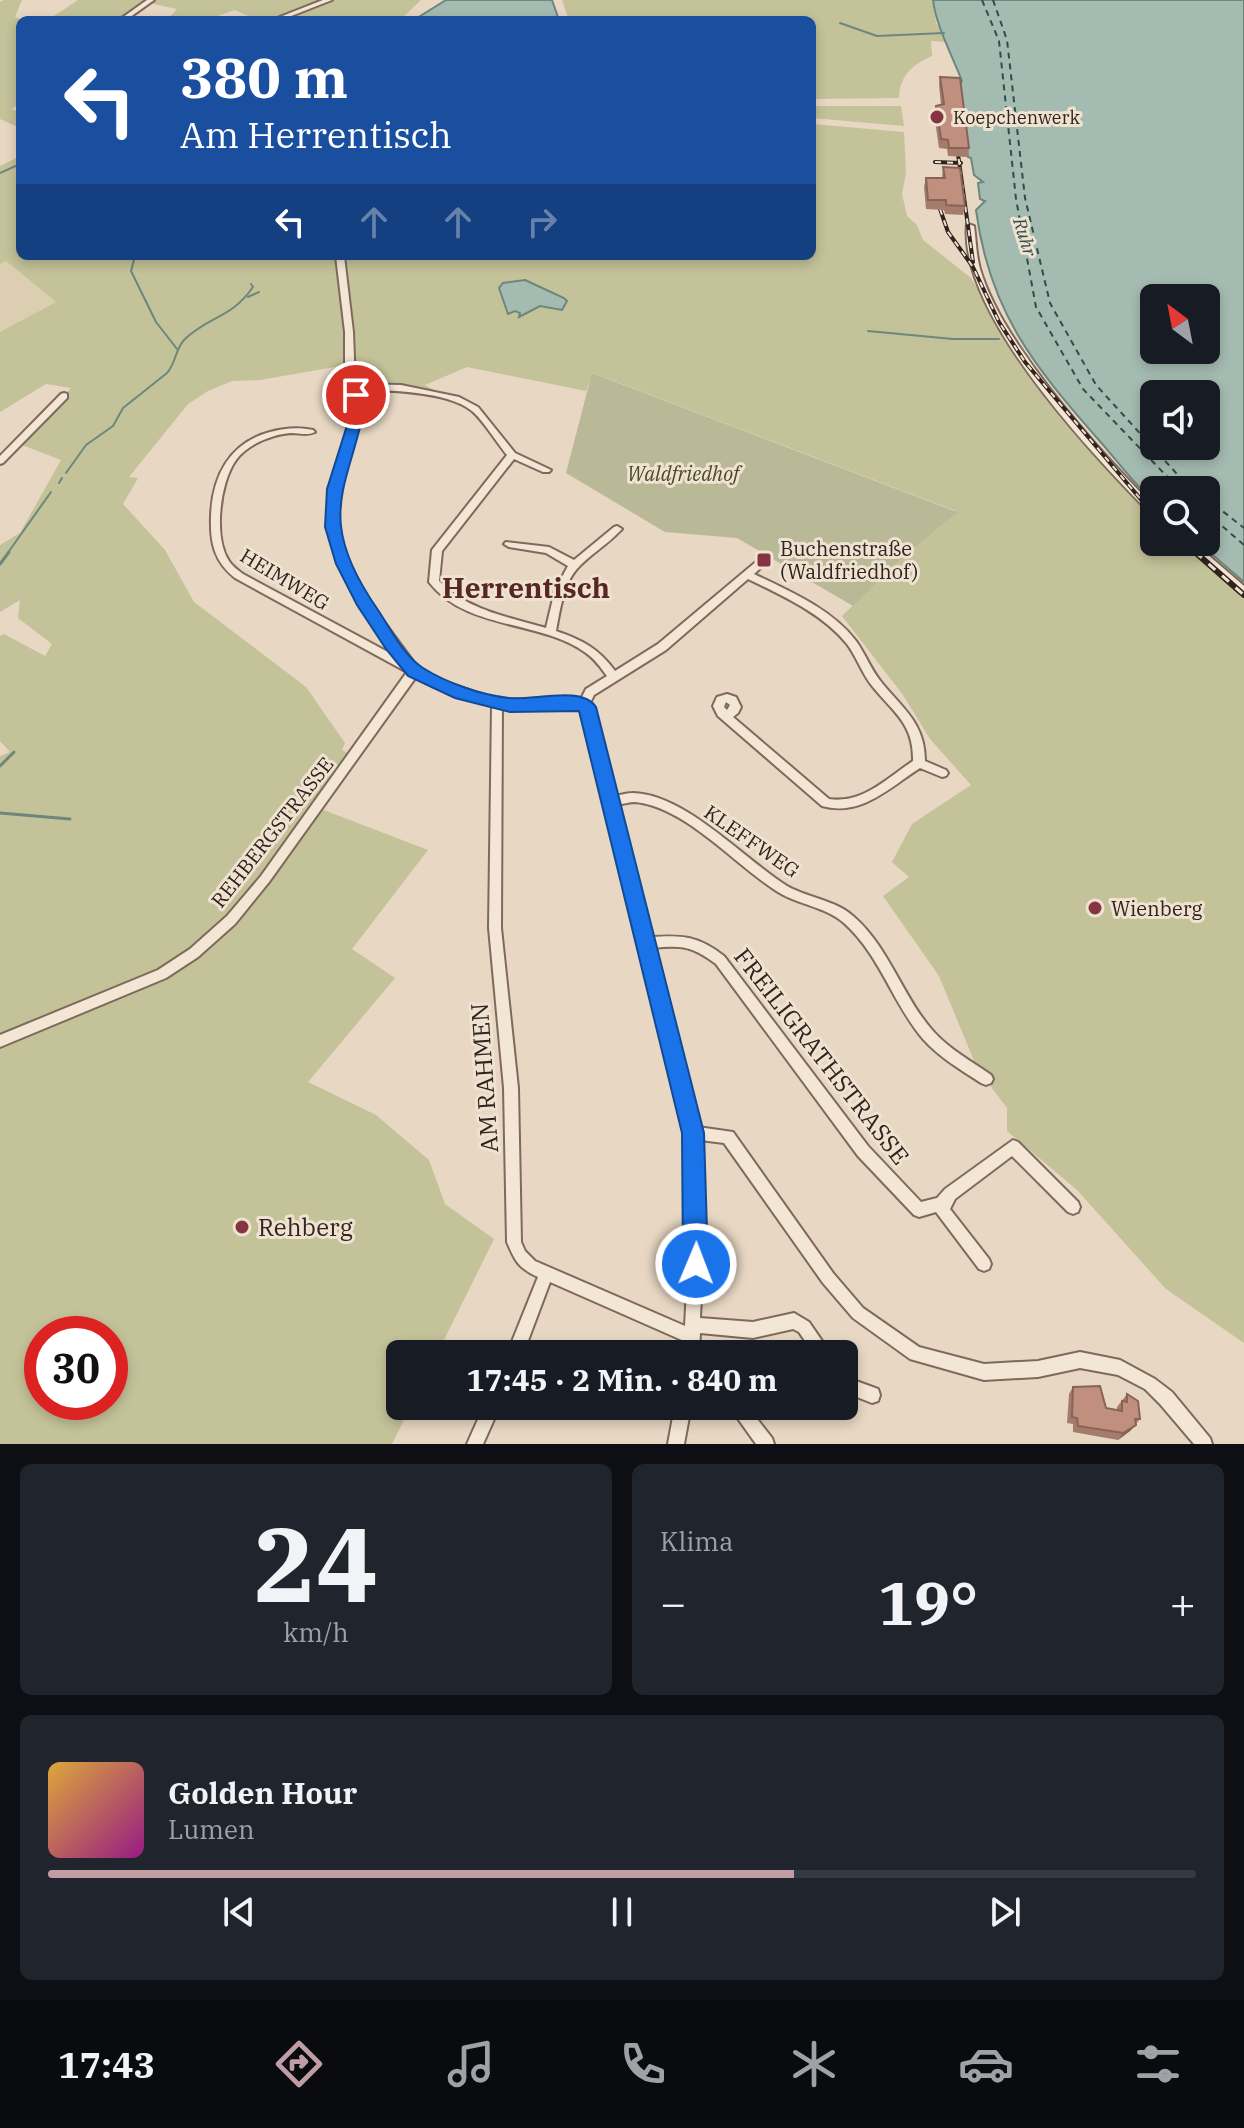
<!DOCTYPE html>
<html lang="de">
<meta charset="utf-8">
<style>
body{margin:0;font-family:"IBM Plex Serif",serif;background:#20242c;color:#f1f3f6;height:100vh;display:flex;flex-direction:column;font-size:30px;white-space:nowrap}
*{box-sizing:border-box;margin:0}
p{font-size:26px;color:#9ea1a6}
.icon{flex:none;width:44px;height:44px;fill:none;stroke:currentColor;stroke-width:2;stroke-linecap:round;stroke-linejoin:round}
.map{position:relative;height:1444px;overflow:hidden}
.drawer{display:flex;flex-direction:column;gap:20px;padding:20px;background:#0d0f14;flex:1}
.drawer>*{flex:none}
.top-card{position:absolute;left:16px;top:16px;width:800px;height:244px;border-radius:12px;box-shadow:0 4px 12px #0003;background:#1a4fa0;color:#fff;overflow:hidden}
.needle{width:52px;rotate:328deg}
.buttons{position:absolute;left:1140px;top:284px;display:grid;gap:16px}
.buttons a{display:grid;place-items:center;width:80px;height:80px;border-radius:12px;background:#171b24;box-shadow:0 4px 12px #0003;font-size:40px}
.speed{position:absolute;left:24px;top:1316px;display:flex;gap:16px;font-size:40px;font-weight:700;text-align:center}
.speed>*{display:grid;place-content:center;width:104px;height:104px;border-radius:50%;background:#171b24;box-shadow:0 4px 12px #0003;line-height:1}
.speed .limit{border:12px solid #d22;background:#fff;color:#111}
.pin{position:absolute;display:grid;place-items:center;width:68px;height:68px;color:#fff;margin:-34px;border:4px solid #fff;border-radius:50%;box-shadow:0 2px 8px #0007}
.me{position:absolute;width:88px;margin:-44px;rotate:1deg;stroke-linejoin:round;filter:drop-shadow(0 0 6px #0008)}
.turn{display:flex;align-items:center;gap:28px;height:168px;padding:0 32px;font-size:36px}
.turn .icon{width:104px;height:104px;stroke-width:2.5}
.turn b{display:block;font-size:56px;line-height:68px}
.lanes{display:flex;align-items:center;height:76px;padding:0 32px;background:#0003;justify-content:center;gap:40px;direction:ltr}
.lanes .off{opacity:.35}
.big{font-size:60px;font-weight:700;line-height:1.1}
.drawer .tile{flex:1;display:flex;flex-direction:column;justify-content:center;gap:12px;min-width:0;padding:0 28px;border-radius:12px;background:#20242c}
.drawer .dial{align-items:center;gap:0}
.dial b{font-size:104px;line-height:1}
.song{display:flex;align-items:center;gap:24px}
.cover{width:96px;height:96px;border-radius:12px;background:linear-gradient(135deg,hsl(40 70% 55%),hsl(310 70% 35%))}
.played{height:8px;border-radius:4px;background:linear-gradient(90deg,#c09da5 65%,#363941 65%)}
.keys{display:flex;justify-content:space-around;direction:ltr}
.heat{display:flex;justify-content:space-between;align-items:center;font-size:44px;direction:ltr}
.drawer .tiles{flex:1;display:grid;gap:20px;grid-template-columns:1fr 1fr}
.tile:last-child{grid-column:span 2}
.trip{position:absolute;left:386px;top:1340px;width:472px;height:80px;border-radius:12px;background:#171b24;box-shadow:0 4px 12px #0003;font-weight:700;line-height:80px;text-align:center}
.tabs{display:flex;height:128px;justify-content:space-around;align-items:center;background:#090b0e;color:#9ea1a6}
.tabs .icon{width:56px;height:56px}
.tabs .on{color:#c09da5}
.tabs b{font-size:36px;color:#f1f3f6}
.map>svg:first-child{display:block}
.farmland{fill:#dbceb1}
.green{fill:#c3c299;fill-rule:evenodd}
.cemetery{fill:#b9b897}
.water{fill:#a4bbb1;stroke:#6d877d;stroke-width:2;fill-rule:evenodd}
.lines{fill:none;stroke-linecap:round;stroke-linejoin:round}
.stream-far1{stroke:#6d877d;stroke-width:2}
.stream{stroke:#6d877d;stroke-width:3}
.ferry{stroke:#2f4e48;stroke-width:2;stroke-dasharray:6 5;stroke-linecap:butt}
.minor-casing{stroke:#7f695c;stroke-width:4}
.minor{fill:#f3e6d5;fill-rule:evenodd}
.rail-far1-casing{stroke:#31241e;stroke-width:4}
.rail-casing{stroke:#31241e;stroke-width:6}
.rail-far1{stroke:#f0e2d1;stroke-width:2;stroke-dasharray:6;stroke-linecap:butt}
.rail{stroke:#f0e2d1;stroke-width:3;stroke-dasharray:9;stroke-linecap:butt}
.wall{fill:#a57b6c}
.shaded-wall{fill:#866458}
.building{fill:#c08f7e;stroke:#866458;stroke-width:2}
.route{fill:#1a73e8;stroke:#114b97;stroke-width:2}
.poi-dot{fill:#853441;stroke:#f0e2d1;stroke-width:3}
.labels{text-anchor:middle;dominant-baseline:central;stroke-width:6;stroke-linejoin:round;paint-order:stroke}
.far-poi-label{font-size:18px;fill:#31241e;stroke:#f0e2d1;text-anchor:start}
.far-water-label{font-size:18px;font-style:italic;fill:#2f4e48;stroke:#f0e2d1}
.park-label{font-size:20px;font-style:italic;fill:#474a28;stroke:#f0e2d1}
.poi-label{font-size:20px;fill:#31241e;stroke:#f0e2d1;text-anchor:start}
.street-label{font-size:20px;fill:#31241e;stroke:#f0e2d1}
.near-street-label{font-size:24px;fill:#31241e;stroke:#f0e2d1}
.near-poi-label{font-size:24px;fill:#31241e;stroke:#f0e2d1;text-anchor:start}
.district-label{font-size:28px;font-weight:bold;fill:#572723;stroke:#f0e2d1}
</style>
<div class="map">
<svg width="1244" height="1444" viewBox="0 0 1244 1444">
<rect width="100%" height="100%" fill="#e7d7c3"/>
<path class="farmland" d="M6 261 56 302 0 332V264Z"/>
<path class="green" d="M4 0H22L15 17 23 20H20V104L11 109 20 112V128L0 119V2Z
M78 0H421L400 20H257L235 10 205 20H167L177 9 144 2 118 20H48Z
M562 0H933L936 23 948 42 931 41 932 56C912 65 900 75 899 98L812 99V20H569Z
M812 106H901L904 126 812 118Z
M812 124 904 132 906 173 902 194 907 216 917 225 923 240 971 278 1033 378 1132 495 1154 515V542H1184L1244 596V1343L1166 1289 1077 1190 1007 1131V1108L977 1068 939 976 883 896 909 877 892 862 912 824 971 785 930 739 903 695 842 616 902 558 956 511 593 373 586 391 467 367 425 385 439 393 355 381 352 364 260 380 232 381 208 391 188 404 129 477 138 478 123 504 165 550 194 602 306 687 345 743 342 750 351 755 316 807 428 850 352 949 395 978 308 1082 376 1115 429 1160 445 1204 494 1239 437 1354H400V1406H411L392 1444H0V756L10 752 0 741V636L4 634 45 656 52 644 18 618 20 600 0 612V545L20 533 61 460 17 443 71 388 46 384 0 412V332L56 302 6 261 0 264V166L20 156V256H812ZM525 281 567 301 556 309 540 306 520 317V313L505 307 503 283ZM42 1334H110V1402H42Z"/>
<path class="cemetery" d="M592 373 957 512 902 558 853 606 737 538 665 532 566 473Z"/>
<path class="water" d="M446 0H552L559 20H414Z
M933 0H1244V582L1198 542H1206V490H1154V502C1133 483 1116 459 1097 438 1033 365 989 310 976 210L985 201 980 199 978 183 983 182 974 175 971 158 968 157 958 87 962 81C952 55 936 26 933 0ZM1154 298H1206V350H1154ZM1154 394H1206V446H1154Z
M525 280 564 298 567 301 562 310 540 306 519 317 520 313 515 311 508 314 499 288 503 283Z"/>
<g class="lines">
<path class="stream-far1" d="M840 23 877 36 944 33
M0 173 20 164
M135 256 131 271 156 322 177 349
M248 297 259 292
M868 331 953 339H999
M66 473 86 445 113 426 123 408 167 373C176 363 175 350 184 340 207 317 232 318 253 287L251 284
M59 483 62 478
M7 554 51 492"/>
<path class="stream" d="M0 564 9 552
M0 766 14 752
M0 813 70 819"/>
<path class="ferry" d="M982 0 999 41 1016 199 1036 307 1083 389 1180 490
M993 0 1007 40 1025 198 1050 303 1096 385 1177 474 1197 490
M1206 498 1244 528
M1206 512 1244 545"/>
<defs>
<path id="minor" d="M147 0H154L126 20H119Z
M323 0H332L281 20H272Z
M967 224 974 226C976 240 976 255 980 269 988 296 1003 322 1019 346 1058 404 1105 457 1154 506V515L1151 514C1091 453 958 313 967 224Z
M336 256H344L353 332 355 384 401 385 459 397 478 407 515 453 551 470 549 472H543L514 459 442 551 439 581C467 610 508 617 546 628L555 590 568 566 546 553 509 547 504 544 506 542 549 547 574 560 614 527 617 526 622 529 620 531C607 545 589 555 576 570 563 586 560 610 556 631 582 640 598 648 615 671L658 644 757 561 761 560 766 563 754 574C789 591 832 609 856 641 866 655 871 670 882 683 903 709 925 723 925 761L946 770 948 773 946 776 942 777 920 768C889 788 861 817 822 806L718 716 713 706 717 697 727 694 736 697 741 707 738 713 733 717 829 799C863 804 887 778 913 761 914 724 894 713 873 687 862 674 857 657 847 644 823 614 783 596 748 579L666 650 594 695 590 703 592 707 615 796C620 795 627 793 633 793 685 794 744 859 787 886 808 898 835 900 853 916 889 947 902 996 933 1031 949 1049 971 1061 991 1075L993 1079 991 1083 986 1085 981 1083C961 1070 939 1057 923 1039 893 1004 880 955 844 923 826 907 799 905 778 892 736 866 686 807 635 802 629 802 623 804 617 805L651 937C683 935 698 936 724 956L868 1146 921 1202 937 1198 945 1189 1013 1140 1018 1142 1078 1202 1080 1207 1078 1212 1073 1214 1068 1212 1012 1156 955 1199 950 1209 989 1259 991 1264 989 1269 984 1271 979 1269 936 1212 919 1217 914 1215 858 1156 716 964C692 946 682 945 653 948L698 1127 733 1132 833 1273 863 1308 919 1347 984 1364 1038 1361 1080 1352 1120 1360 1155 1379 1172 1392 1210 1438 1212 1444H1194L1160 1404 1145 1389 1118 1375 1080 1368 1038 1377 984 1380 910 1359 853 1318 823 1283 724 1143 700 1140 704 1233 700 1318 753 1322 794 1313 809 1322 831 1354H814L799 1332 793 1329 753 1338 700 1333 699 1354H683L684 1341 550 1282 523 1354H507L538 1277C518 1268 515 1261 507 1242L504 1088 489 928 492 706 432 686 416 677 269 882 235 924 198 957 166 978 0 1047V1035L158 970 190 949 227 916 261 876 407 672 235 578C215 562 210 544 211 517 212 477 229 443 270 432 285 428 298 427 313 430L315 432C307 436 300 433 291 433 278 434 266 438 255 444 248 448 241 453 236 460 220 482 213 537 229 561 232 566 238 570 243 574L399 658 361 605 339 564 328 527 330 489 353 419V403L345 381V332ZM357 390C387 390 448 391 472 411 483 420 497 443 507 455L432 550 429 582C467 631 539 619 586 653 595 659 601 668 607 676L586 689 581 699 497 700 440 680 418 668 370 603 349 564 338 527 340 489 361 419V403ZM726 702 730 705 727 710 724 707ZM581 707 686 1133 690 1233 685 1326 535 1261 525 1251 521 1242 518 1088 501 928 502 708Z
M64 393 67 394V398L3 463 0 464V456L61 394Z
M1182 542H1193L1244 586V594L1240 593Z
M845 1377 878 1389 880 1395 878 1401 872 1403 844 1392Z
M484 1406H500L483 1444H467Z
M675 1406H691L684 1444H668Z
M729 1406H747L772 1438 774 1444H756Z"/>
</defs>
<use href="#minor" class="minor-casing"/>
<use href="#minor" class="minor"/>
<defs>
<path id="rail-far1" d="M957 147 973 262
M935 162 961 163
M940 209 948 232 973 267 999 322 1025 362 1154 515
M1184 542 1197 554"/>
<path id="rail" d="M1195 552 1244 595"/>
</defs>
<use href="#rail-far1" class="rail-far1-casing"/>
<use href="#rail" class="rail-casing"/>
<use href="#rail-far1" class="rail-far1"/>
<use href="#rail" class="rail"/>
</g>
<path class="wall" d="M940 77 969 148 968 157 948 156 947 149 939 148 934 114 936 106 941 105 939 85Z
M943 167 965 206 963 215 945 214 944 210 926 209 924 187 926 178H942Z
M1073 1387 1106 1408 1117 1410V1407L1127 1394 1140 1419 1130 1431 1118 1440 1073 1432V1424L1067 1423 1069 1394Z"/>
<path class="shaded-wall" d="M1136 1425 1130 1431 1118 1440 1123 1433Z"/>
<path class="building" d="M940 77 960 78 969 148H949L948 140 941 139 936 106 944 104Z
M943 167 960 168 965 206 946 205V200H928L926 178H945Z
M1100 1386 1106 1408 1122 1411V1401L1127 1402V1394L1138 1401 1140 1419H1135L1136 1425 1123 1433 1078 1426 1077 1418 1072 1417 1073 1387Z"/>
<path class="route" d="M356 391 364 395C364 440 336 481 341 526 344 555 362 587 378 610 390 628 404 656 423 668 447 683 481 695 509 698 532 701 582 685 596 707L704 1133 708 1264 704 1273 696 1276 687 1273 683 1264 682 1133 579 711 510 712 455 698 408 676 386 649 357 605 336 564 325 527 327 489 349 419V395Z"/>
<g class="poi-dot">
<circle cx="937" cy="117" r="8"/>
<rect x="756" y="552" width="16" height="16" rx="4"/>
<circle cx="1095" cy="908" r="8"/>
<circle cx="242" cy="1227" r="8"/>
</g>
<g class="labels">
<g class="far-poi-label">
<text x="953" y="117">Koepchenwerk</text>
</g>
<g class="far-water-label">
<text transform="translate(1025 237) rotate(73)">Ruhr</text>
</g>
<g class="park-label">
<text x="683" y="473">Waldfriedhof</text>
</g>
<g class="poi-label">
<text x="780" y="548">Buchenstraße<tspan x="780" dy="23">(Waldfriedhof)</tspan></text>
<text x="1111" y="908">Wienberg</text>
</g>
<g class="street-label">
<text transform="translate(285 579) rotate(31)">HEIMWEG</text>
<text transform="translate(272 832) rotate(-52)">REHBERGSTRASSE</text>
<text transform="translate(752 841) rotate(35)">KLEFFWEG</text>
</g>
<g class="near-street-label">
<text transform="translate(822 1056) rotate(52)">FREILIGRATHSTRASSE</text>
<text transform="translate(484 1078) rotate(-94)">AM RAHMEN</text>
</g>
<g class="near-poi-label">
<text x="258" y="1227">Rehberg</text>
</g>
<g class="district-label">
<text x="526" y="587">Herrentisch</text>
</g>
</g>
</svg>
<div class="buttons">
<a><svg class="needle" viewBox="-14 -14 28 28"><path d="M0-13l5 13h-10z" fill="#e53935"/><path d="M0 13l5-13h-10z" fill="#9ea1a6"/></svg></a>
<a><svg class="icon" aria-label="sound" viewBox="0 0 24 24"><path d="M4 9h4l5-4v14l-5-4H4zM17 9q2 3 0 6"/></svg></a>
<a><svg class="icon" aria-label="search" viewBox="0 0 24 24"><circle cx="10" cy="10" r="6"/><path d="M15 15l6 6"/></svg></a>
</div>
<div class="speed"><div class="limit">30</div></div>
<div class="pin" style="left:356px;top:395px;background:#d93025"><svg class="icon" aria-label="arrive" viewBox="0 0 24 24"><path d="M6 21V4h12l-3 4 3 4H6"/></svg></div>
<svg class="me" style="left:696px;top:1264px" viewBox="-20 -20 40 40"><circle r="17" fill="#1a73e8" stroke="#fff" stroke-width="3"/><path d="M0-11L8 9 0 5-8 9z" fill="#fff"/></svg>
<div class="trip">17:45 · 2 Min. · 840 m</div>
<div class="top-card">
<div class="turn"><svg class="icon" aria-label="left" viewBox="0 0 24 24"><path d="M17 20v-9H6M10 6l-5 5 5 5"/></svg><div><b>380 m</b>Am Herrentisch</div></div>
<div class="lanes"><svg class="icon" aria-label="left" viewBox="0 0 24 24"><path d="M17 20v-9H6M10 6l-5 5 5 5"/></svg><svg class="icon off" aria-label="ahead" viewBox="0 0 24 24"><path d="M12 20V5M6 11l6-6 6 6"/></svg><svg class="icon off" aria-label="ahead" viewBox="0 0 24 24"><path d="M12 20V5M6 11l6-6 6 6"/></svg><svg class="icon off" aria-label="right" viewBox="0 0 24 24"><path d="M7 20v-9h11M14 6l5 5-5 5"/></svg></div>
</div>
</div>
<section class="drawer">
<div class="tiles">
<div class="tile dial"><b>24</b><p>km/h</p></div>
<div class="tile"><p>Klima</p>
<div class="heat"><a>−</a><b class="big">19°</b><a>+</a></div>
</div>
<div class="tile">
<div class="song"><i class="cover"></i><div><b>Golden Hour</b><p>Lumen</p></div></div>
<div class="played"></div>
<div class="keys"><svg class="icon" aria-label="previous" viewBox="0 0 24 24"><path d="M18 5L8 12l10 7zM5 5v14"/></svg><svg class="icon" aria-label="pause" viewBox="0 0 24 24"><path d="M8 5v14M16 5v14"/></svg><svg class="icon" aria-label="next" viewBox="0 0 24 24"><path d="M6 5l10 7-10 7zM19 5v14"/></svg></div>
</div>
</div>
</section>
<nav class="tabs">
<b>17:43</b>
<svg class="icon on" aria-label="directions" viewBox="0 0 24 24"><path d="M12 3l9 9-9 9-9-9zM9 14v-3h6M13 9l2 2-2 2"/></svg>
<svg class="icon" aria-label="music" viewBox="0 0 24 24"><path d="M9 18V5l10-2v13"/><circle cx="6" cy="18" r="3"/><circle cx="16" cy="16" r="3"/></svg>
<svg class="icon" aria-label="phone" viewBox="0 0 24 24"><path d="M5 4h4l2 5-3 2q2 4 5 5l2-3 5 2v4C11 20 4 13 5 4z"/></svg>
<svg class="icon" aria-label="climate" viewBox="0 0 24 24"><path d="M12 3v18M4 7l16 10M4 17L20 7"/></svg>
<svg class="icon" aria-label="car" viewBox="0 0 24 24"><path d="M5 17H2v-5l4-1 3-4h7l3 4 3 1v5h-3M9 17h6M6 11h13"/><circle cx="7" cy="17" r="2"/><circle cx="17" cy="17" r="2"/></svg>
<svg class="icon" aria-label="filters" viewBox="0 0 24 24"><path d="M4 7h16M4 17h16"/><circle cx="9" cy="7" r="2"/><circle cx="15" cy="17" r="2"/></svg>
</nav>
